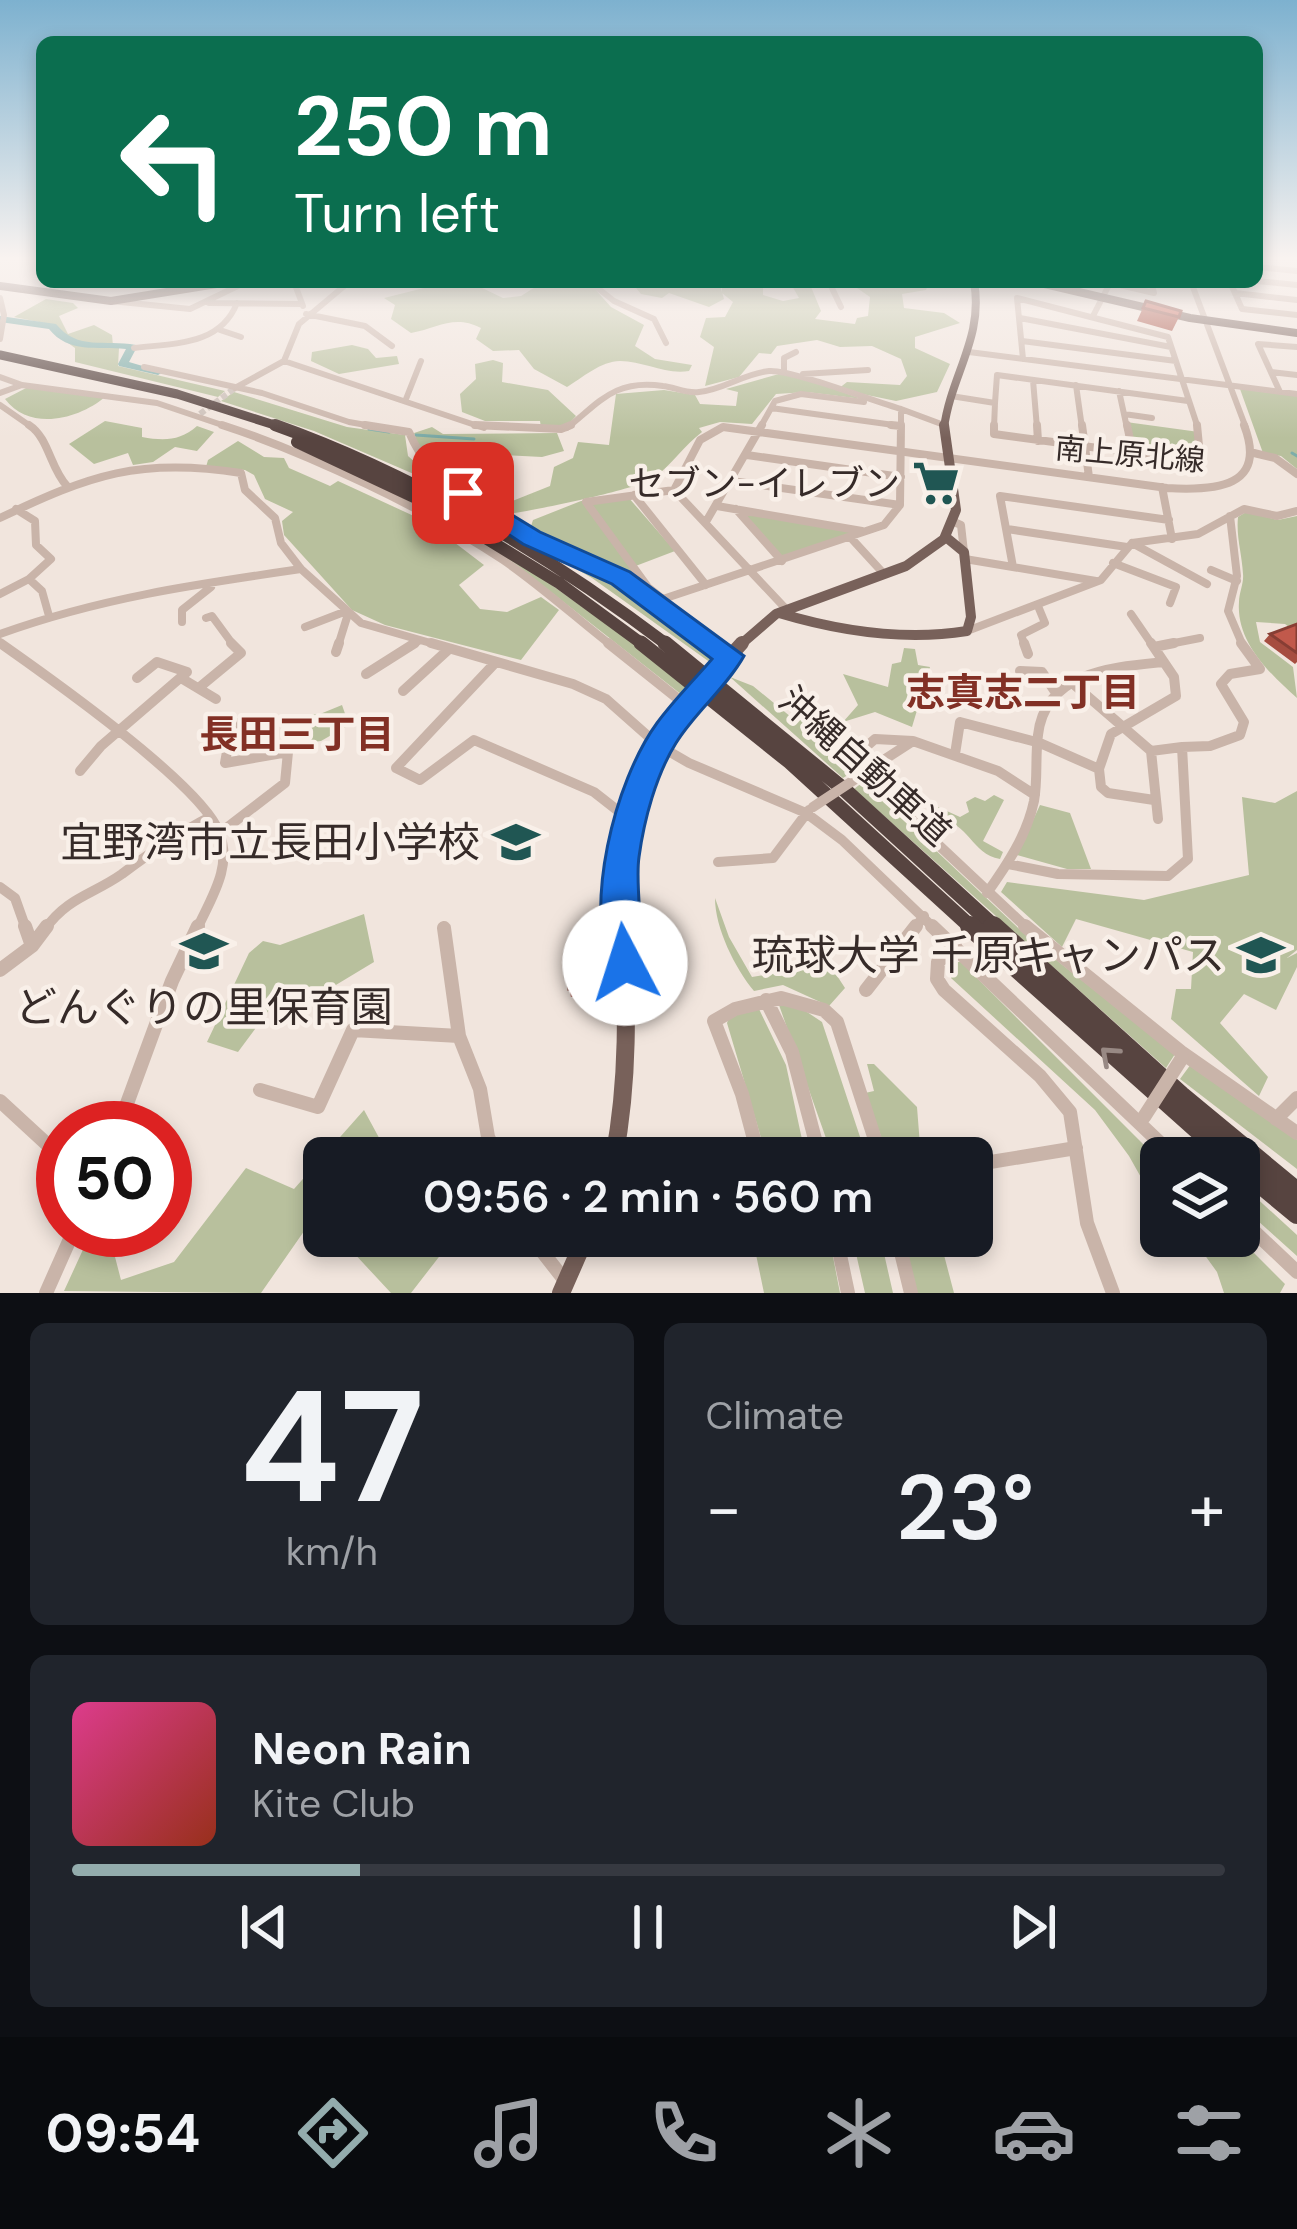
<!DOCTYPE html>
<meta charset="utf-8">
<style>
body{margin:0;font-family:"DM Sans","Noto Sans JP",sans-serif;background:#20242c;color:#f1f3f6;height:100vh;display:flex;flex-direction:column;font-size:45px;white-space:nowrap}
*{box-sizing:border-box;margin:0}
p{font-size:39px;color:#9ea1a6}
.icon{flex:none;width:66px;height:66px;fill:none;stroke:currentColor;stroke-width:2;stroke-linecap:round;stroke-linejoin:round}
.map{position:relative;height:1293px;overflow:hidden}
.drawer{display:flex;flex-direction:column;gap:30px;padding:30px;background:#0d0f14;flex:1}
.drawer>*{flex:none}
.guide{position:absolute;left:36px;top:36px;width:1227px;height:252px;border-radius:18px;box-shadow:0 6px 18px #0003;background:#0b6e4f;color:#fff;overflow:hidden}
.controls{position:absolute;left:1140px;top:1137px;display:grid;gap:24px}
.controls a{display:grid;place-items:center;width:120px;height:120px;border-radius:18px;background:#171b24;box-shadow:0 6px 18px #0003;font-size:60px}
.speed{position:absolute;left:36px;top:1101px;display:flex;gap:24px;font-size:60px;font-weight:700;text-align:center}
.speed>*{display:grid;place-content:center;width:156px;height:156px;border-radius:50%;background:#171b24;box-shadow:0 6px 18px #0003;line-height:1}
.speed .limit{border:18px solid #d22;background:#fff;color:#111}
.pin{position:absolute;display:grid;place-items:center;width:102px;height:102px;color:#fff;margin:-51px;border-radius:24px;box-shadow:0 6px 18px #0006}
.me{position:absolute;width:132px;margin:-66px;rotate:355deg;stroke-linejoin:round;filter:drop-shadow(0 0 9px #0008)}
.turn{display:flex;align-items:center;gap:42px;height:252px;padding:0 60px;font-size:54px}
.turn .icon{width:156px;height:156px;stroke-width:2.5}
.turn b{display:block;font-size:84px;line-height:102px}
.big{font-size:90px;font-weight:600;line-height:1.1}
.drawer .widget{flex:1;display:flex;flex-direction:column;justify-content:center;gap:18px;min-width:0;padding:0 42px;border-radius:18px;background:#20242c}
.drawer .dial{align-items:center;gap:0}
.dial b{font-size:156px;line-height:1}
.song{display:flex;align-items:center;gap:36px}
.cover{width:144px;height:144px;border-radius:18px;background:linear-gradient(135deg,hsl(330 70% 55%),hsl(10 70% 35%))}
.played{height:12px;border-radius:6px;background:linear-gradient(90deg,#93acad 25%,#363941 25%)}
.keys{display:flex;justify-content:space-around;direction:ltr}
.heat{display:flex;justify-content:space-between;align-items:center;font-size:66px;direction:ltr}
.drawer .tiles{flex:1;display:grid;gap:30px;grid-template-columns:1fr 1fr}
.widget:last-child{grid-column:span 2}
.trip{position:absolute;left:303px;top:1137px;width:690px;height:120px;border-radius:18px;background:#171b24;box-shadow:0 6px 18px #0003;font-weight:600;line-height:120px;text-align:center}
.menu{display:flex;height:192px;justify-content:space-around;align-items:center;background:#090b0e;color:#9ea1a6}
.menu .icon{width:84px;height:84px}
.menu .on{color:#93acad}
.menu b{font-size:54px;color:#f1f3f6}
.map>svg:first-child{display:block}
.green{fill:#b8c09d}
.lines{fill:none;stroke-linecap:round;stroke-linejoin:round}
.stream{stroke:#7dada9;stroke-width:3}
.river{fill:#7dada9;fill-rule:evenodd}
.minor-tunnel{stroke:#ccc0b9;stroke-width:6;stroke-dasharray:6 3;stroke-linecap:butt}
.minor-far3{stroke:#c9b4a9;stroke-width:6}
.minor-far2{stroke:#c9b4a9;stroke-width:8}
.minor-far1{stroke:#c9b4a9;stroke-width:10}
.minor{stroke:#c9b4a9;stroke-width:14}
.major-far3{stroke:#78615a;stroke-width:8}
.major-far2{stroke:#78615a;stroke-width:10}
.major-far1{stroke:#78615a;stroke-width:14}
.major{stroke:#78615a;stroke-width:18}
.highway-far3{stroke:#574440;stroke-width:9}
.highway-far2{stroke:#574440;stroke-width:12}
.highway-far1{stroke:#574440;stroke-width:15}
.highway{stroke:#574440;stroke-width:20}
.minor-bridge-far1{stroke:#c9b4a9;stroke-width:10}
.minor-bridge{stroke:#c9b4a9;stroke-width:14}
.major-bridge{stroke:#78615a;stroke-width:14}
.wall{fill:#a64d40}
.building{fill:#c1594b;stroke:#873e34;stroke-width:3}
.oneway{stroke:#988984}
.route{fill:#1a73e8;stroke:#114b97;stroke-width:3}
.labels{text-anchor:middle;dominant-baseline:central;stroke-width:9;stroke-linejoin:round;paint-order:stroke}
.far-street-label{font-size:30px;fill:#362b29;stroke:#f9f0e9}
.poi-label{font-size:36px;fill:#362b29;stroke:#f9f0e9;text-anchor:end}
.street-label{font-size:36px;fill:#362b29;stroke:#f9f0e9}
.neighbourhood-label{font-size:39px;font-weight:bold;fill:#823025;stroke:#f9f0e9}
.near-poi-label{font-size:42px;fill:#362b29;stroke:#f9f0e9;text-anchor:end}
</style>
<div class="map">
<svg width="1297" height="1293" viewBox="0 0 1297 1293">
<rect width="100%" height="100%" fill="#f1e5dd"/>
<path class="green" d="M430 282H484L478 286 503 298 521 296 540 284 572 282 594 288 611 307 644 325 635 346 655 359 692 365 689 371C665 375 644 361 620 361 601 361 582 378 567 387L534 369 519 350 493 351 476 339 481 328C454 314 438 328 411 333L391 319 395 305 384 298 428 287Z
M631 282H719L724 299 709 307 669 293 662 298 641 294Z
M722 282H763V295L783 301 799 298 791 284 809 282 821 311 815 319 855 324 857 318 868 316 870 297 857 288 864 286 860 282 928 285 926 290 902 294 904 308 944 313 960 323 915 337V348L950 364 937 392 896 401 838 389 847 382 900 385 907 376 901 359 872 346 840 347 817 340 777 346 771 354 759 353 739 377 705 386 714 347 700 337 706 318 725 317 733 302 722 293Z
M46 299 73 303 78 308 59 316 68 334 94 325 112 335 113 346 119 348 118 366 225 391 218 397 75 362V348L53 332 54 325 14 317Z
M352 345 368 349 376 358 397 356 399 364 339 374 311 361 312 352Z
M493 360 503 363 502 382 548 390 576 416 567 426 541 427 540 421H485L462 412 460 394 476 379 475 364Z
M786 372 862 399 807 392 776 394 752 424 720 422 699 428 702 432C685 445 671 465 654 478 638 489 529 512 506 514L502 505 550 486 554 467 573 458 578 442 609 445 616 394 664 390 695 395 700 404 736 406 738 392 726 389Z
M28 387 105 397C79 419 30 432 5 399Z
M1240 389 1297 396V469L1281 456 1263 453Z
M234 392 347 427 405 435 408 456 433 478 430 481 314 431 221 401Z
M105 421 142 428V437C164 441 180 441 197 426L214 432 197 451 175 447 153 462 133 465 128 453 94 464 69 444Z
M1126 422 1199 432 1198 442 1184 455 1133 453Z
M432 427 443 434 557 433 564 451 542 457 484 454 462 480C440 468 421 459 414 433Z
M238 441 264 457 284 458 289 468 330 486 338 481 429 523 484 565 459 585 480 609 507 612 541 597 559 610 521 660 385 625 352 610 284 535 282 521 293 512 265 499 254 475 245 470 206 467 208 460Z
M444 483 536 542 618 581 719 654 711 663 592 578 434 487Z
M628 497 675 551 633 567 637 575 629 577 531 526 533 520 581 501Z
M418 502 500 548 691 685 682 695 514 563 413 506Z
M736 509 851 531 853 534 780 559Z
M1246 512 1278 520 1297 516V633L1285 624 1256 622 1260 642 1293 667 1297 698C1270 674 1236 642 1239 602 1239 593 1244 583 1243 574 1242 554 1236 537 1238 517Z
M904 648 915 649 918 665 930 667 912 727 875 712 843 722 858 705 843 674 888 687 892 664 901 662Z
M730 677 753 686 791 717 819 708 827 715 815 736 851 773 843 778Z
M342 705 349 725 321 741 288 745 295 716 320 714Z
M863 782 1031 940 1175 1054 1166 1068 854 789Z
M1297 791V950L1287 958 1297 953V967L1276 1010 1244 994 1220 1023 1268 1077 1259 1096 1171 1019 1176 989H1191L1193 952 1076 919 1062 947 1001 892 1007 882 1144 900 1249 875 1242 797 1275 803Z
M994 795 1004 800 983 841 1003 852 1000 859C971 854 969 821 938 820L934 812 938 807 960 817 969 812 966 802 975 797 985 801Z
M1040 805 1070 813 1091 869H1067L1017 855Z
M715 898 729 937 752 977 807 968 812 958 828 962 845 988 829 1006 783 985 754 991C735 968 715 928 715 898Z
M364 914 374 962 311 1000 286 987 238 1052 207 1042 249 953 263 941 280 945Z
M953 962H961L1161 1162V1213L1129 1156 1095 1110 951 978Z
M792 1002 822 1022 867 1158H833L779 1005Z
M759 1009 786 1065 806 1158H767L727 1023 729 1017Z
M867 1064H874L917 1107 921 1158H889L865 1093 874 1091Z
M1191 1064 1297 1140V1169L1180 1079Z
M364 1110 390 1158H324V1222L316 1214 261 1293 64 1291 92 1230H108L121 1280 174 1262 246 1168 294 1189Z
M1239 1182 1297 1235V1256L1239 1204Z
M338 1236H433L442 1253 411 1293H391Z
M764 1236H829L840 1293H764L753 1240Z
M852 1236H880L893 1293H865Z
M903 1236H939L954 1293H917Z
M1191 1236H1237L1285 1284 1280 1293H1224L1217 1272Z"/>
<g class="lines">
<path class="stream" d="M369 429 389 432
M416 435 474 439
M1292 453 1297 456"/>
<path class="river" d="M0 316 56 324C78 351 104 339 136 345L137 347 129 362 163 372 158 375 119 366 118 364 126 349C96 346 69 354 49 329L0 322Z"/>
<path class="minor-tunnel" d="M200 414 235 388"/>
<path class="minor-far3" d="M1257 267 1297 271
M1257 281 1297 285
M294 282 303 306
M590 282 614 301 654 319 666 343
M829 282 841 307
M1107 282 1154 293 1151 282
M1191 282 1246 428
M1230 282 1242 309 1297 315
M1235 293 1297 300
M0 298 4 315 0 339
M111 301 190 309 246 282
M209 303 299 304
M306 314 365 326 392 346
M1093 316 1110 283
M1020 318 1171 347
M220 330 241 337
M1022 341 1176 361
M134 348C174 343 220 346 237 303
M969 352 1297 394
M1023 359 1017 298 1168 337 1198 428
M284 361 299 324 349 282
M144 367 262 393 349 422 383 428
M784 370V358L796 352
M1271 372 1297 375
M803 374 868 370
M0 377 22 385 157 403 231 428
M1033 380 1037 428
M1076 385 1082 428
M235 388 284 361 484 428
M1119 391 1127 428
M1280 392 1258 344 1297 347
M0 393 22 385
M951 396 995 403 994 428
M406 399 421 361
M995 403 997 375 1188 401
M0 405 33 428
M771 408 901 426
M901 409 944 425
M1124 414 1152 418
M567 428C600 402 614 379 663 386 674 387 687 394 699 392 723 390 745 373 769 371 790 369 873 401 901 409V428
M722 428H727
M760 428 775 401 801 394 864 402"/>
<path class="minor-far2" d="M29 425C49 438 50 468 67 486
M222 425C308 453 428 510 503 560 541 586 576 618 612 646
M365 425 409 432C443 515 547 536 617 575 652 594 680 624 713 646
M475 425 561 429 571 425
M891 425 901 426
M994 425V434L1158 456 1184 455 1199 446 1197 425
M1037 425 1038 441
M1082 425 1089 477
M1127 425 1133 453
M1254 453 1275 458 1297 474
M747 455 901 477
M732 481 900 505
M1162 487 1172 539
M674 490 586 502 648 587 663 599 884 525 900 505 901 425
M674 490 700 440 723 427 1167 488C1216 491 1268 487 1244 425
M674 490 786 609
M634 495 706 585
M717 506 862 531
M16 509 35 521 36 545 51 559 29 579 42 591 49 616
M736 509 782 561
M1230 516 1237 576 1228 611 1243 646
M0 518C90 475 140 457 241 473L245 490 275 518 281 543 301 569 361 623 441 646
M707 520 762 425
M954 522 961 525 964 552
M1007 529 1127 547
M851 538 884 574
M1132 543 1207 584
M965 559 1096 581
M1113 563 1176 587 1170 603
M1013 567 1000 496 1169 520
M1211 570 1237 581
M0 594 29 579
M1131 614 1153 646
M206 618 212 616 234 646
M182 622V610L211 587
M305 627 344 612
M967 631 1101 580 1132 543 1198 534 1244 509 1277 516 1297 511
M0 634C99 598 197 584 301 569
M0 643 4 646
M338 646 348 614
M410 646 418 641
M1025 646 1021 635 1045 623 1038 606
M1159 646 1200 638"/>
<path class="minor-far1" d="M0 643C47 676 201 784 219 832 233 867 211 898 197 929
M431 643 573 684 606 699 658 745 689 763 806 813 842 840 935 929
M608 643 687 706
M709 643 730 656
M1024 643 1028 654
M1154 647 1174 643
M336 652 339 643
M495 663 396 768 420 780 474 740 594 792 631 821
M1020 671 1042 672 1056 693
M366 674 415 643
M181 678 216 699
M1071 682 1151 751 1158 819
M201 686 241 653 231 643
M403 691 449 649
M1151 751 1182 747
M955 754 960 722 1040 743 1099 769 1111 734 1176 696 1174 677 1151 643
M846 764 875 739 913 741
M1099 769 1101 787 1108 793 1154 800
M80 771 101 746 187 672 157 662 137 678
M863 774 1028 929
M859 776 913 741 998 771 1035 795
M220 833 285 783 288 752 225 763 232 724 271 718 265 756
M718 862 773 858 809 810
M1008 864 1058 874 1168 876 1188 859 1182 747 1210 746 1240 735 1244 722 1221 684 1230 674 1260 669 1241 643
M0 887 15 898 26 929
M987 893C1007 865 1027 835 1034 801 1038 779 1035 757 1038 735 1045 671 1114 667 1164 662
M45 929C68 897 92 895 122 874 151 852 177 834 210 817
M914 929 924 916"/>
<path class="minor" d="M25 926 32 946
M932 926 1176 1158
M1025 926 1181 1052 1297 1133
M444 928 459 1036 480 1089 488 1137 498 1158
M955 945 938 962 937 979 944 990 1040 1076 1070 1112 1087 1223 1113 1293
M0 970 32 946 47 926
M866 990 916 926
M766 1000 792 1052 820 1158
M260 1090 318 1107 353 1030 459 1036
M0 1101 63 1159
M1276 1119 1297 1098
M118 1128 172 981 198 926
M759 1158 742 1094 714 1021 735 1009 781 998 824 1010 837 1022 881 1158
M972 1165 1076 1148
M1239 1217 1297 1272
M530 1236 566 1282
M836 1236 848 1293
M897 1236 911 1293
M46 1293 74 1230"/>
<path class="major-far3" d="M1036 282 1190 318 1297 333
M0 286 111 301 229 282
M944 428C951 375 984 337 974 282"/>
<path class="major-far2" d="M779 613C839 631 904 641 967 631L971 617 964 552 947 538
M739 646 776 614 906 566 944 539 956 510 944 425"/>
<path class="major-far1" d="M724 663 742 643
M623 929C621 831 638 781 692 700"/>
<path class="major" d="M614 1158C629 1079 627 1005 623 926
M561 1293 586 1236"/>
<path class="highway-far3" d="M0 355 177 394 284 428"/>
<path class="highway-far2" d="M275 425C418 476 549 555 669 646
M297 442 433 506 559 583 645 646"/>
<path class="highway-far1" d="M641 643 790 762 973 929
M665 643 846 791 997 929"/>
<path class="highway" d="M970 926 1230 1158
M993 926 1181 1096 1297 1192
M1239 1166 1297 1214"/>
<path class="minor-bridge-far1" d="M813 807 857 778"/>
<path class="minor-bridge" d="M1144 1117 1182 1058"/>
<path class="major-bridge" d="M692 700 724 663"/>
</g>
<path class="wall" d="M1146 301 1179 317 1172 331 1137 321Z
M928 471 945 481 943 488 927 487 926 479Z
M1297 624V662L1295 664 1264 641 1270 634Z
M588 952 592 994 571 997 569 989Z"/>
<path class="building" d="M1146 301 1181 311 1179 317 1143 308Z
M928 471 944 473 945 481 930 479Z
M1297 624V653L1270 634Z
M588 952 590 987 569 989 568 954Z"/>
<defs><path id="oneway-chevron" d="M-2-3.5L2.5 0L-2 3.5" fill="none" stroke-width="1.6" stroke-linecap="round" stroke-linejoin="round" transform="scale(3)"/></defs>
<use class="oneway" href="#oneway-chevron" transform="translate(1109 1055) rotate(-138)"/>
<linearGradient id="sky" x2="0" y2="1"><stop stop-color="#7db1cf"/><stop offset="0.59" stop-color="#f9f3f0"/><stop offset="1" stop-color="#f9f3f0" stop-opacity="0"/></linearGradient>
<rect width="1297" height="438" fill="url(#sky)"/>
<path class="route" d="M463 485 540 532 630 572 744 656C726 688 695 712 676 743 656 775 644 820 639 857 634 891 648 951 637 976L625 981 612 976C583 908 614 782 657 723 673 701 694 680 712 659L612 584 523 544 454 498 451 493Z"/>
<defs>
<symbol id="supermarket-bare" viewBox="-9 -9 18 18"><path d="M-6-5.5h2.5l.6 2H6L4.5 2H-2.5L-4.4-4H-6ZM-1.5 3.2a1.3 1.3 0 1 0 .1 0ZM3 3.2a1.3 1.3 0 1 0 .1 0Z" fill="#205653" stroke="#f9f0e9" stroke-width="2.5" paint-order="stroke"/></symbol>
<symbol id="school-bare" viewBox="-9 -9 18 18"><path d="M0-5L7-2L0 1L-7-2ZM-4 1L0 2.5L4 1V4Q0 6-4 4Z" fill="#205653" stroke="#f9f0e9" stroke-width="2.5" paint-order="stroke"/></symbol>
<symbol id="university-bare" viewBox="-9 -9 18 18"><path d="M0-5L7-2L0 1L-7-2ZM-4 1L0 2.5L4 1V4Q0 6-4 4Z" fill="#205653" stroke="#f9f0e9" stroke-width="2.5" paint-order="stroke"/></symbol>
</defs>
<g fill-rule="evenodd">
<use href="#supermarket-bare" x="903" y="450" width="66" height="66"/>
<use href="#school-bare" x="483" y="809" width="66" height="66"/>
<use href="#school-bare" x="171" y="918" width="66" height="66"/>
<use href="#university-bare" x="1228" y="922" width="66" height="66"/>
</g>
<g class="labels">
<g class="far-street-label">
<text transform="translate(1130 454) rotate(5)">南上原北線</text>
</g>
<g class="poi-label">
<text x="900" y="483">セブン-イレブン</text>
</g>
<g class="street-label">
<text transform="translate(865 766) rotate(42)">沖縄自動車道</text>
</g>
<g class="neighbourhood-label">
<text x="1023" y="692">志真志二丁目</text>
<text x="297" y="734">長田三丁目</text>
</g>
<g class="near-poi-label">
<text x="480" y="842">宜野湾市立長田小学校</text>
<text x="1225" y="955">琉球大学 千原キャンパス</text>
<text x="204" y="1007" text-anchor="middle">どんぐりの里保育園</text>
</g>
</g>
</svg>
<div class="controls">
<a><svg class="icon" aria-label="layers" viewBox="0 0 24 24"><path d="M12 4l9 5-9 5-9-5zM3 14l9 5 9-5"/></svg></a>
</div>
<div class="speed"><div class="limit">50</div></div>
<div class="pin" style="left:463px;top:493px;background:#d93025"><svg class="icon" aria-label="arrive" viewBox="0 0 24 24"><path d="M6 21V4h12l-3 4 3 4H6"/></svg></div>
<svg class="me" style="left:625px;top:963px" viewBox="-20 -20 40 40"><circle r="19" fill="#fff"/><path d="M0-13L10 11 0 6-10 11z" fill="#1a73e8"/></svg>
<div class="trip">09:56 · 2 min · 560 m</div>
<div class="guide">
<div class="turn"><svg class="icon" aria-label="left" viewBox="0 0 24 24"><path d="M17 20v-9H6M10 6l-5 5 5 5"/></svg><div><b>250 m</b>Turn left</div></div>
</div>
</div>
<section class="drawer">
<div class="tiles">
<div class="widget dial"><b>47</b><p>km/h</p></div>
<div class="widget"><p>Climate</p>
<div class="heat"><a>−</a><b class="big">23°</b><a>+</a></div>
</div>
<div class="widget">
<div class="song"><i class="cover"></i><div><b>Neon Rain</b><p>Kite Club</p></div></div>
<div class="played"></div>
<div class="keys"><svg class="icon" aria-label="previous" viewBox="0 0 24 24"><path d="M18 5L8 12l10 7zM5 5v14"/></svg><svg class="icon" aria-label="pause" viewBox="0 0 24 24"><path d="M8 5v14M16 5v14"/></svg><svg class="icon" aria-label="next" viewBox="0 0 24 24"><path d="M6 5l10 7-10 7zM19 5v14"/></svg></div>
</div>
</div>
</section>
<nav class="menu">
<b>09:54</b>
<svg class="icon on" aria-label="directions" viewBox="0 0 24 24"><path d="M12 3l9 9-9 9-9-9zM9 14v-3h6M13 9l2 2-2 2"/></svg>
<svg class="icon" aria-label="music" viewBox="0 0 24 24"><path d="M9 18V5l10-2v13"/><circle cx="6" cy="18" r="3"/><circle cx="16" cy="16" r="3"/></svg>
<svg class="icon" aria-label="phone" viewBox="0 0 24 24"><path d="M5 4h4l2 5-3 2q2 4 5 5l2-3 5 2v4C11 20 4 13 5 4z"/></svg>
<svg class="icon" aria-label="climate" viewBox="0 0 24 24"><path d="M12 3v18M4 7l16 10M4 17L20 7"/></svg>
<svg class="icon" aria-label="car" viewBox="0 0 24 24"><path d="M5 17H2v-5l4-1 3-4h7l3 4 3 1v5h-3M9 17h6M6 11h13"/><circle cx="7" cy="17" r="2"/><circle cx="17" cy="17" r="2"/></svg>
<svg class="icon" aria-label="filters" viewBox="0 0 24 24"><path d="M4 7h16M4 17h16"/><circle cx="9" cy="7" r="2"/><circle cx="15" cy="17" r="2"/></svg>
</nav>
